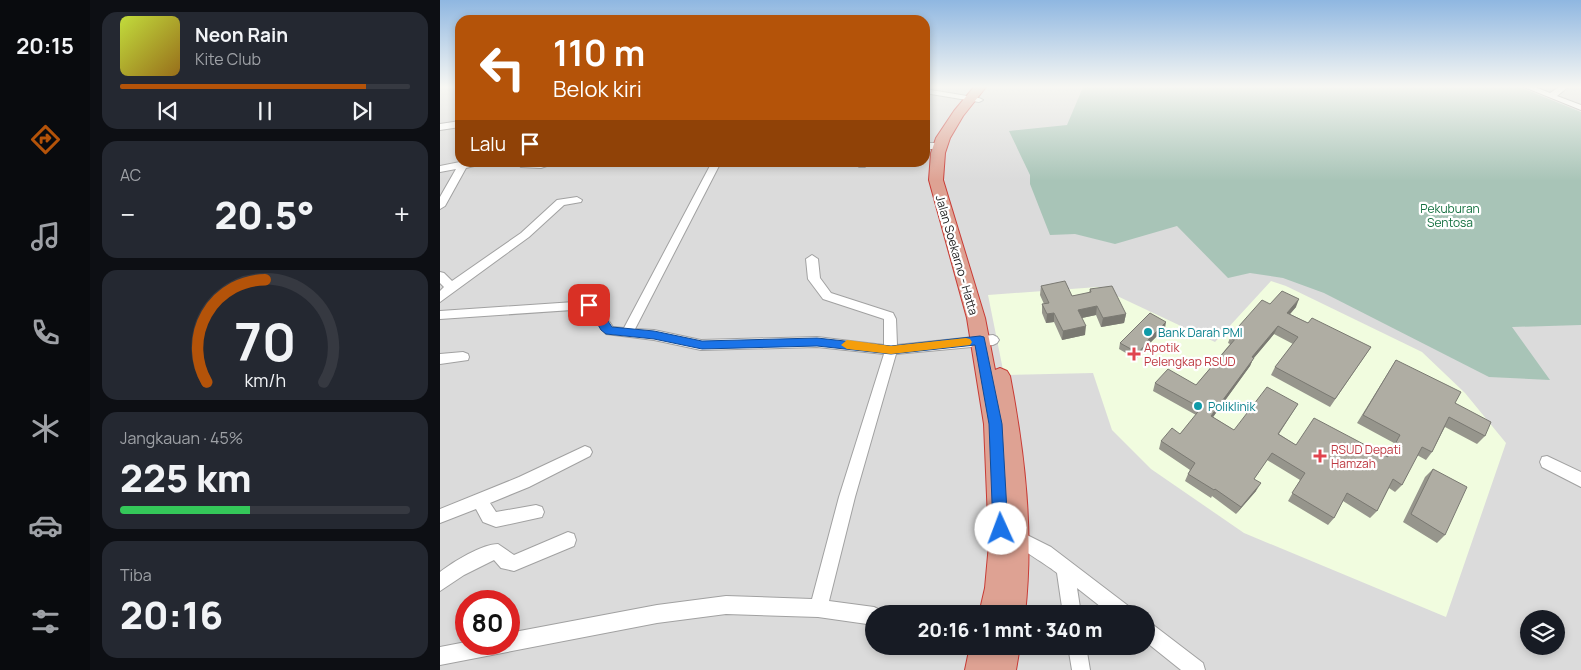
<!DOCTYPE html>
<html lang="id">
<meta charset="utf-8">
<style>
body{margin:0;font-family:Manrope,sans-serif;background:#242831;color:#f1f3f6;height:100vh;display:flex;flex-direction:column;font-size:19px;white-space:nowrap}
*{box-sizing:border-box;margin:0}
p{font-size:16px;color:#9ea1a6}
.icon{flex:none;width:28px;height:28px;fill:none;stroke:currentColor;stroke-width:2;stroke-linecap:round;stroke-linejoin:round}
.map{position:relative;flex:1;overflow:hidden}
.panel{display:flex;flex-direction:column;gap:12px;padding:12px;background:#0d0f14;width:350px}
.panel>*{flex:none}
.top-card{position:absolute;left:15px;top:15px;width:475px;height:152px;border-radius:15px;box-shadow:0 2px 8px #0003;background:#b45309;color:#fff;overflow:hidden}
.controls{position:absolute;left:1080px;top:610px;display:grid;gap:10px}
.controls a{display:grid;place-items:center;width:45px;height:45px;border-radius:50%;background:#171b24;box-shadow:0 2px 8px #0003;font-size:25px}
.speed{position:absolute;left:15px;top:590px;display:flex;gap:10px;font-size:25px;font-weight:700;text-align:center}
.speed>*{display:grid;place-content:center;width:65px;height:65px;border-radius:50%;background:#171b24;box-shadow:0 2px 8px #0003;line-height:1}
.speed .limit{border:8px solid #d22;background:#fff;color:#111}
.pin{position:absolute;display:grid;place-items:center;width:42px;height:42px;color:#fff;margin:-21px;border-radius:10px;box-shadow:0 2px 8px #0006}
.me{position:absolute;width:55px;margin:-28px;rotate:358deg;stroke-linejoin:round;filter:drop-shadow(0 0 4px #0008)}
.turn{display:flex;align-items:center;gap:18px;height:105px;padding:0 15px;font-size:22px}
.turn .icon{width:65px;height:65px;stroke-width:2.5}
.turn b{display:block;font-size:35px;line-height:42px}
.then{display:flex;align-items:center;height:48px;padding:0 15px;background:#0003;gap:10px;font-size:19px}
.big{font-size:38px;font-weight:800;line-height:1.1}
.panel .tile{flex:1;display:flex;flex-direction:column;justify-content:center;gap:8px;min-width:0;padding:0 18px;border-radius:15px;background:#242831}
.panel .dial{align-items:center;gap:0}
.dial svg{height:130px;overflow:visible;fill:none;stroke:#363941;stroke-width:7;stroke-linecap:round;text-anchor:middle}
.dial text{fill:#f1f3f6;stroke:none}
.song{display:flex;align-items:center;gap:15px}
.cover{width:60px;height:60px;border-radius:8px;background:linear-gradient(135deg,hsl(70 70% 55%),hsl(40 70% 35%))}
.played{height:5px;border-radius:2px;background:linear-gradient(90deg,#b45309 85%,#363941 85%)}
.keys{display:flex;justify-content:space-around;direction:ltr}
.heat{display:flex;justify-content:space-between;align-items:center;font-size:28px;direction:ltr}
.charge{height:8px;border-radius:4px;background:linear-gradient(90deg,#34c759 45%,#363941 0)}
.trip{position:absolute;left:425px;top:605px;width:290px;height:50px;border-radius:25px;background:#171b24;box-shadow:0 2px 8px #0003;font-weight:800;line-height:50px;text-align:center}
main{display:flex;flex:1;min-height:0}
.tabs{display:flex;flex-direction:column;width:90px;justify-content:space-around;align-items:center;background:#090b0e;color:#9ea1a6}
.tabs .icon{width:35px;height:35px}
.tabs .active{color:#b45309}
.tabs b{font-size:22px;color:#f1f3f6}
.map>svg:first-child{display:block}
.residential{fill:#dbdbdb;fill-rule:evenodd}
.education{fill:#f1fcdf}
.cemetery{fill:#a8c4b7}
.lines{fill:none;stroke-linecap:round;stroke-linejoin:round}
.minor-casing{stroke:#a1a1a1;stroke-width:2}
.highway-casing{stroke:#c83b35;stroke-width:2}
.minor{fill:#fff;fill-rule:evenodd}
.highway{fill:#dea293;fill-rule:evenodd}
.wall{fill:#96958c}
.shaded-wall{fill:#7a7972}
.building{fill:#afada3;stroke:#7a7972}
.route{fill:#1a73e8;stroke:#114b97}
.slow{fill:#f59e0b}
.culture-dot{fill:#0f9aa8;stroke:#fff;stroke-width:2}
.health-dot{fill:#e0444e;stroke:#fff;stroke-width:2}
.labels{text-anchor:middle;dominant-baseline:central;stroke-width:4.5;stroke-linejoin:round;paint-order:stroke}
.park-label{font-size:12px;fill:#167141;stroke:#fff}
.street-label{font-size:12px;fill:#1d1d1d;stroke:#fff}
.culture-label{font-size:12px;fill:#0d838f;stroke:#fff;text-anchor:start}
.health-label{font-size:12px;fill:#be3a42;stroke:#fff;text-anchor:start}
</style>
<main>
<nav class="tabs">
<b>20:15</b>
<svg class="icon active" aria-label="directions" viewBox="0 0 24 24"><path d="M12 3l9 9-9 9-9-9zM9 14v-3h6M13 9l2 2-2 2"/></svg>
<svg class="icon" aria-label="music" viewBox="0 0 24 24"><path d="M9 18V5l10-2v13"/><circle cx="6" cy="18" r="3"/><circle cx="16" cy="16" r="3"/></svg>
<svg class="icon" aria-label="phone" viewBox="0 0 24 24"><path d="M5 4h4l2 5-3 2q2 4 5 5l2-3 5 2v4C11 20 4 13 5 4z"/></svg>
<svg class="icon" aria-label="climate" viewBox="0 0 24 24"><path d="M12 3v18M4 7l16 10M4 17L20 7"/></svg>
<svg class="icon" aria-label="car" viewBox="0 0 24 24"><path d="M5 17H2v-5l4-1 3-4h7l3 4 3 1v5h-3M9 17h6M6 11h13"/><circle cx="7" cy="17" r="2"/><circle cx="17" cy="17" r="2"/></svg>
<svg class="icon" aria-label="filters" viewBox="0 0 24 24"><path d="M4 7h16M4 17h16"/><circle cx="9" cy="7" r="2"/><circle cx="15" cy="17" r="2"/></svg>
</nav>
<section class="panel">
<div class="tile">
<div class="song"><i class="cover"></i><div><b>Neon Rain</b><p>Kite Club</p></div></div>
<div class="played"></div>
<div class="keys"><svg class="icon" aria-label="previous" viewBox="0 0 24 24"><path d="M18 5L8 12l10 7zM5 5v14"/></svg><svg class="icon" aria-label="pause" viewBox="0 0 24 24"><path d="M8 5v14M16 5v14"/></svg><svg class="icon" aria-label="next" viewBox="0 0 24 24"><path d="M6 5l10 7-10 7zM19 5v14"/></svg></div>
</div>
<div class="tile"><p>AC</p>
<div class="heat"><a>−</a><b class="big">20.5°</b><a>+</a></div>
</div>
<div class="tile dial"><svg viewBox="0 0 100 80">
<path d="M14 69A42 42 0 1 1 86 69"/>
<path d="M14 69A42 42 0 0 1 50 6" stroke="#b45309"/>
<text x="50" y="56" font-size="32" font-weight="700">70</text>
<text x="50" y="72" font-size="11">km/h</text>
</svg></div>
<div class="tile"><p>Jangkauan · 45%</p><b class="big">225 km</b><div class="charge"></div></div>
<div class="tile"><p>Tiba</p><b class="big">20:16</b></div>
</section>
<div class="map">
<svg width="1141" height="670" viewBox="0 0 1141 670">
<rect width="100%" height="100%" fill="#edeee4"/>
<path class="residential" d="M0 87H20V162H485V87H1141V670H0ZM26 601H69V644H26ZM434 614H706V646H434ZM1089 619H1116V646H1089Z"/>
<path class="education" d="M831 281 846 286 982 352 1025 393 1066 443 1006 617 804 533 711 469 672 430 653 373 564 375 548 295 658 287 775 342Z"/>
<path class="cemetery" d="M643 87H1080L1141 112V325L1072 327 1110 380 1049 377 884 293 843 278 810 273 788 278 737 226 675 244 635 234 610 235 590 184V175L569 131 627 125Z"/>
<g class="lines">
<defs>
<path id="minor" d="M1084 87H1095L1110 93 1119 87H1128L1117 96 1141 105V110Z
M485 89 539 98 543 100 539 102 485 93Z
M20 121V127L0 130V124Z
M485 143H500L504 146 500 149H485Z
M20 162H50L26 168 5 206 0 209V197L16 169 0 172V166Z
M83 162H118L101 168 81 167 79 165Z
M272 162H281L195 329 214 330 261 340 377 337 444 345V319L383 299 368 279 366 259 372 255 378 259 380 278 391 293 453 313 456 319 457 345 553 335 557 337 559 340 557 343 553 345 456 354 415 497 389 601 434 607 440 610 442 614H434V625L378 617 286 614 217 623 0 665V647L26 642V644H69V633L217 605 286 596 372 599 399 497 444 354 377 347 261 350 214 340 166 334 147 309 0 319V311L149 301 159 307 173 327 184 328Z
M417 162H427L425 167H419Z
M137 197 142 200 141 202 124 205 89 237 0 302V291L4 287 0 283V272L4 273 12 281 81 233 117 200Z
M23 352 28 354 29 357 28 360 0 364V354Z
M145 446 150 448 152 452 150 456 89 487 50 503 56 512 96 505 102 507 104 512 102 517 56 527 43 522 36 509 0 523V509L79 477Z
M1107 456 1141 472V487L1102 467 1100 462 1102 457Z
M579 531 611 547 691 608 694 614H670L637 588 641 614H623L617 573C608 565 574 546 571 539L573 533Z
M128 532 134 534 136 540 134 546 74 571 61 568 54 560 24 575 0 591V572C13 562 42 544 58 544L74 555Z
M706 621 712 624 763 663 765 670H741L706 642Z
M628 646H646L650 670H632Z"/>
<path id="highway" d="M534 87H546L523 116 510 138 505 153 503 180 545 318 555 370 560 368 567 371 570 376C585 455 594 533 585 614H539L545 588 549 544 544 424 527 318 489 180 491 153 496 138 514 111Z
M530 646H580L576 670H525Z"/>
</defs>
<use href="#minor" class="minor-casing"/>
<use href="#highway" class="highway-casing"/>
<use href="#minor" class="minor"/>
<use href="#highway" class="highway"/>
</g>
<path class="wall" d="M601 286 632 296 649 293 650 289 686 314 684 323 661 327 656 315 642 318 645 335 622 340 614 322 606 323 602 313V304H604L600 295Z
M830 304 856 307 850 314 868 323 931 347 890 407 831 375 835 367 853 344 834 334 813 359 810 366 773 417 794 430 858 404 839 434 856 445 946 456 954 443 917 423 956 360 1015 403 1045 436 1037 444 1005 427 992 452 986 460 977 455 962 485 955 492 949 488 937 511 930 518 903 501 894 518 888 525 848 501 860 480 827 460 814 479 816 491 796 514 772 496 771 498 745 481 748 474 750 470 719 449 721 441 740 434 756 415 713 391 715 383 756 385 790 344 788 343 791 335Z
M725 328 706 347 705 350 696 359 679 349 680 343Z
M993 469 1005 535 997 543 963 522 985 477Z"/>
<path class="shaded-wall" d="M859 299 856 307 844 321 847 313Z
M657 306 656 315 637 319 638 310Z
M614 313V322L606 323 607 314Z
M686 314 684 323 661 327 663 318Z
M726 322 725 328 706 347 705 350 696 359 698 353 705 343Z
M646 326 645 335 622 340 623 331Z
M838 326 834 334 813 359 810 366 768 424 771 416 812 357Z
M821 483 816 491 796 514 801 507Z"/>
<path class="building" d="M625 281 632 296 651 292 650 289 672 286 686 314 663 318 657 306 638 310 646 326 623 331 614 313 607 314 602 304 609 303 601 286Z
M842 291 859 299 847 313 868 323 872 318 931 347 895 399 835 367 858 337 838 326 812 357 814 358 771 416 794 430 827 387 858 404 838 434 856 445 874 418 948 457 960 435 923 415 956 360 1021 392 1015 403 1051 422 1045 436 1009 417 992 452 982 447 962 485 953 479 937 511 907 493 894 518 852 493 865 473 832 453 814 479 821 483 801 507 775 489 774 490 748 474 755 463 721 441 732 428 740 434 761 408 715 383 728 369 756 385 796 338 791 335 822 300 830 304Z
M710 313 726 322 705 343H707L698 353 680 343Z
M993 469 1027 487 1005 535 971 514Z"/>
<linearGradient id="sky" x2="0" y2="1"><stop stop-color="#8fb7e1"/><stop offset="0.48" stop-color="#f7f7f3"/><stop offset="1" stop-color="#f7f7f3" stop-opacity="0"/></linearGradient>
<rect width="1141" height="181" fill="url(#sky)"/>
<path class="route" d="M149 302 158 306 172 327 214 331 262 341 377 338 451 346 540 336 544 337 562 424 568 529 566 534 561 536 556 534 553 529 549 424 535 345 451 354 377 346 262 349 214 339 166 334 161 330 150 311 143 305Z"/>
<path class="slow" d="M526 338 530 339 532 342 530 345 451 354 407 349 401 345 407 340 451 346Z"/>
<g class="culture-dot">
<circle cx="708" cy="332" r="5"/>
<circle cx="758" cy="406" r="5"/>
</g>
<g class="health-dot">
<path d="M691.5 346.5h5v5h5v5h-5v5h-5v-5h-5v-5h5z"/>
<path d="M877.5 448.5h5v5h5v5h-5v5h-5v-5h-5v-5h5z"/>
</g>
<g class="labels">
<g class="park-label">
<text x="1010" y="208">Pekuburan<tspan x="1010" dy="14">Sentosa</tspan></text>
</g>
<g class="street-label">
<text transform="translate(517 255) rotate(74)">Jalan Soekarno - Hatta</text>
</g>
<g class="culture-label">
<text x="718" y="332">Bank Darah PMI</text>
<text x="768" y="406">Poliklinik</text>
</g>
<g class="health-label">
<text x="704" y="347">Apotik<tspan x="704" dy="14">Pelengkap RSUD</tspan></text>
<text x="891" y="449">RSUD Depati<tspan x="891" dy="14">Hamzah</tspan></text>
</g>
</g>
</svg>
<div class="controls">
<a><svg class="icon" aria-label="layers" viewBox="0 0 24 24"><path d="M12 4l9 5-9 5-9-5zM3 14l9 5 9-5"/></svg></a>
</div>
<div class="speed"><div class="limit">80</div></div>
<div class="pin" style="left:149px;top:305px;background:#d93025"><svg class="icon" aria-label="arrive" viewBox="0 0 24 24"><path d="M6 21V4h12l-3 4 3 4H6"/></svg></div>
<svg class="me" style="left:561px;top:529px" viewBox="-20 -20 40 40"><circle r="19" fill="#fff"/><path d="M0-13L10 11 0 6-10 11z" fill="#1a73e8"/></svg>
<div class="trip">20:16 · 1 mnt · 340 m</div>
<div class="top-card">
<div class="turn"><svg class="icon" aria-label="left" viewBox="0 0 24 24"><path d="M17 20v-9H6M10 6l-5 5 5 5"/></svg><div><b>110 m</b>Belok kiri</div></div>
<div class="then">Lalu<svg class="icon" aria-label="arrive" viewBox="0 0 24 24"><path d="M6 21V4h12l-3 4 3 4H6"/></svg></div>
</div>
</div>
</main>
